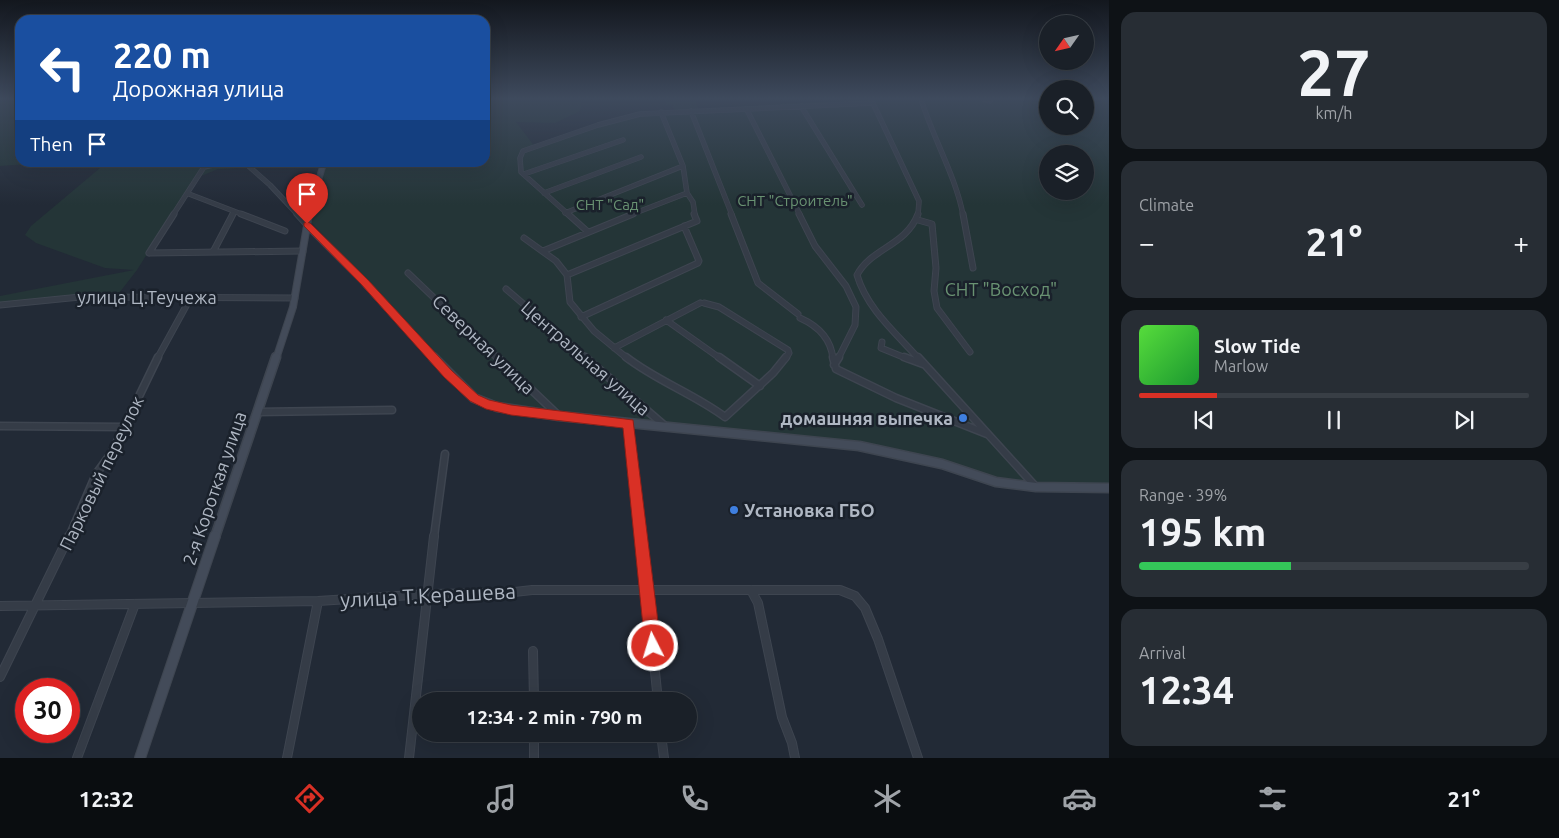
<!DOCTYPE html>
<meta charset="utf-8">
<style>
body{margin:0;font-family:Ubuntu,sans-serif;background:#272d34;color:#f1f3f6;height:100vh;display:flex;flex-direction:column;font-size:19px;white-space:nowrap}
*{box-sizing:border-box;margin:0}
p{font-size:16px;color:#9fa3a8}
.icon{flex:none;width:28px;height:28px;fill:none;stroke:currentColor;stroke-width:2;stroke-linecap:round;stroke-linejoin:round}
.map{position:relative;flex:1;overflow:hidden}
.details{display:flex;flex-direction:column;gap:12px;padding:12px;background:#0e1216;width:450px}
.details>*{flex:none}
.top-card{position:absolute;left:15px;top:15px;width:475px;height:152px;border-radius:15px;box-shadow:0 5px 20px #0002,0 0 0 1px #383e45;background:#1a4fa0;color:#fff;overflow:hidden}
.needle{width:32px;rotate:236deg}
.buttons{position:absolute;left:1039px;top:15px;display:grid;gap:10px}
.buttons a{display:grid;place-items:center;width:55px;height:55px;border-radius:50%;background:#1a2028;box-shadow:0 5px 20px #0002,0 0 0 1px #383e45;font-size:25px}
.speed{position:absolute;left:15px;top:678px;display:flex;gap:10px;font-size:25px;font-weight:700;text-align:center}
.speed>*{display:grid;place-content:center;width:65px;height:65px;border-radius:50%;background:#1a2028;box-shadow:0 5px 20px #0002,0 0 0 1px #383e45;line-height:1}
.speed .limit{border:8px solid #d22;background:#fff;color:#111}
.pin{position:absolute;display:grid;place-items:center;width:42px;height:42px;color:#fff;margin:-51px -21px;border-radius:50% 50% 50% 0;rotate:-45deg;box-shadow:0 0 5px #0007}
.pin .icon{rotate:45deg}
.me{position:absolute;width:55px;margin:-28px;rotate:355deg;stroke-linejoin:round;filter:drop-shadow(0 0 4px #0008)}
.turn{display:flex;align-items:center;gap:18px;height:105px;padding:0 15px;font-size:22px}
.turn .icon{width:65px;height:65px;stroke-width:2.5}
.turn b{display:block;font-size:35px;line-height:42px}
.then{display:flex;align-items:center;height:48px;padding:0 15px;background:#0003;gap:10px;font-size:19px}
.big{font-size:38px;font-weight:700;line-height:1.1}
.details .tile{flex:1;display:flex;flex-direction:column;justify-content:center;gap:8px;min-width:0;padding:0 18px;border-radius:15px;background:#272d34}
.details .dial{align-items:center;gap:0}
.dial b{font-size:65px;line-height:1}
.song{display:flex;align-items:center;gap:15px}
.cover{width:60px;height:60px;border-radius:8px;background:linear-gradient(135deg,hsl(110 70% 55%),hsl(130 70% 35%))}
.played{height:5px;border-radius:2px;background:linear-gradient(90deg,#d93025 20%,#383e45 20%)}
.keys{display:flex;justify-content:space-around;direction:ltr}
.heat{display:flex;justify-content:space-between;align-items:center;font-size:28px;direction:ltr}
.charge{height:8px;border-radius:4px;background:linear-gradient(90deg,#34c759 39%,#383e45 0)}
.trip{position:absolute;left:412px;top:692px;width:285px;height:50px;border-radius:25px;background:#1a2028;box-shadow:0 5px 20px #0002,0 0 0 1px #383e45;font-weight:700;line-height:50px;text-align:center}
.dock{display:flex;height:80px;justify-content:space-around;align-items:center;background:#0a0d10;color:#9fa3a8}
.dock .icon{width:35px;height:35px}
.dock .active{color:#d93025}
.dock b{font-size:22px;color:#f1f3f6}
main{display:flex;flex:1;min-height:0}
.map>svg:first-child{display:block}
.green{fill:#243537;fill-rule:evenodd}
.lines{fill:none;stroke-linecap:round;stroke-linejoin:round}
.street-far3-casing{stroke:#3e4550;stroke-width:5.5}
.street-far2-casing{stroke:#3e4550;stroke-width:7}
.street-far1-casing{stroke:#3e4550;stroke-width:9}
.street-casing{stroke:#3e4550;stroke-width:10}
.secondary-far3-casing{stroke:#3e4550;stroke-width:7}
.secondary-far2-casing{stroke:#3e4550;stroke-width:8}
.secondary-far1-casing{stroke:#3e4550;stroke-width:11}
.secondary-casing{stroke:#3e4550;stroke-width:12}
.street-far3{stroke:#353c47;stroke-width:4}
.street-far2{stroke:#353c47;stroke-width:5}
.street-far1{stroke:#353c47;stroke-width:6}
.street{stroke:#353c47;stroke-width:8}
.secondary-far3{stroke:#434b59;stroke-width:5}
.secondary-far2{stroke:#434b59;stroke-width:6}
.secondary-far1{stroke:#434b59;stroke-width:8}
.secondary{stroke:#434b59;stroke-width:10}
.route{fill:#d93025;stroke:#8d1f18}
.shop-dot{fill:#3f7fe0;stroke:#1a212b;stroke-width:2}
.labels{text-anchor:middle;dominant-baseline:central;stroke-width:5;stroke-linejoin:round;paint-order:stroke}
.far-park-label{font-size:15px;fill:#699272;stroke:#1a212b}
.park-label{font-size:18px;fill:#699272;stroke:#1a212b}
.street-label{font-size:18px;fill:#afb7c3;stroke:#1a212b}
.poi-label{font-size:18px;font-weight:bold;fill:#afb7c3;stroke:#1a212b;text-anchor:end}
.near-street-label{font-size:21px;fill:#afb7c3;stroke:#1a212b}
</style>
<main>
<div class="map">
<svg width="1109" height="758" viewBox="0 0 1109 758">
<rect width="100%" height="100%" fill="#222a36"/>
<path class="green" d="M0 99H20V162L43 163 0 166Z
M485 99H582L580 111 555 123 516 122 535 147 625 118 675 111 672 105H666L665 100 695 99 698 109 844 100 848 103V99H1047L1048 126H1085V99H1109V488L1016 485 859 446 629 423 479 401 349 267 353 266 310 221 327 163 485 162ZM1048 154H1085V191H1048Z
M106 163H252L238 168 218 169 194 179 137 270 116 297 0 305V296L134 270 105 268 36 243 25 235 31 226Z"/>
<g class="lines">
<defs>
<path id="street-far3" d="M871 99 919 201 918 215
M921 99C933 138 956 177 963 215
M983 99 990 101
M801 106 862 205
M747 110 800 215
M691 111 732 215
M661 112 683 166 687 193 693 202 695 215
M244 162 270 185 298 215
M524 174 623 140
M544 193 641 157
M189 194 244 215
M565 213 683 166
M173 215 204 167 226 162
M232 215 234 212
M569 215 521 172 520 158 523 151 598 125 640 114 873 103
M630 215 687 193"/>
<path id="street-far2" d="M241 214 285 231
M297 214 307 225
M568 214 588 232
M731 214 758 283 798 314
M799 214 815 246 846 286 856 307 855 325 838 359
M918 214C906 246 871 248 857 275 867 309 896 333 919 359
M963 214 973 268
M918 220 932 224 936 268 934 291 937 308 970 352
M524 238 556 261 567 275 570 302 594 331 628 359
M543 251 633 214
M213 252 233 214
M149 253 303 251
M149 253 174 214
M408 273 498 359
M567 275 697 221 694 214
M506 289 587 359
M704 303 719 307 788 350 789 353 785 359
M0 305 80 297 295 298
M581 317 698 263 699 261 684 226
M800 318C818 326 831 338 833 359
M666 320 721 359
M882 342 881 348 908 359
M614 348 700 303
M157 359 191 297"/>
<path id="street-far1" d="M497 357 559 416
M585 357 665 426
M626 357C657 381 694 394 725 417L773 373 786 357
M719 357 760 386
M833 357 836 369 896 398 987 434
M904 357 923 364
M918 357 1036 487
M834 365 839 357
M257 412 392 410
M629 423 641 537
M0 426 125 427
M69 537 96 474 112 452 158 357
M434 537 445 454"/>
<path id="street" d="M641 536 658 701
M751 590 758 603 782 717 792 743 795 758
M0 606 318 601 428 594 505 593 532 590H840L855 596 865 608 878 639 918 758
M533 651 534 701
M0 677 69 536
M534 734V758
M661 734 664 758
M77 758 135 604
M287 758 318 601
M409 758 434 536"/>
<path id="secondary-far3" d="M308 215 324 162"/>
<path id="secondary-far2" d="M307 225 364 282 434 359
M276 359 293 307 309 214"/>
<path id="secondary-far1" d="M433 357 474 398 497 407 559 416 859 446 942 464 996 482 1036 487 1109 488
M215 537 276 357"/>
<path id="secondary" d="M140 758 215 536"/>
</defs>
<use href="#street-far3" class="street-far3-casing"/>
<use href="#street-far2" class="street-far2-casing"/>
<use href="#street-far1" class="street-far1-casing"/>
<use href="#street" class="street-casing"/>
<use href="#secondary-far3" class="secondary-far3-casing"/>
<use href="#secondary-far2" class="secondary-far2-casing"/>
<use href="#secondary-far1" class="secondary-far1-casing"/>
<use href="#secondary" class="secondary-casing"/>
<use href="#street-far3" class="street-far3"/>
<use href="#street-far2" class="street-far2"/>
<use href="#street-far1" class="street-far1"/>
<use href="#street" class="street"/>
<use href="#secondary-far3" class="secondary-far3"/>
<use href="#secondary-far2" class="secondary-far2"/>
<use href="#secondary-far1" class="secondary-far1"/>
<use href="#secondary" class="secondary"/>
</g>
<linearGradient id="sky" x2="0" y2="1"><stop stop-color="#13171e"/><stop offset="0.48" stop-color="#3e4a5d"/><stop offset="1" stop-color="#3e4a5d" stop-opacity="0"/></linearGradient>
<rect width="1109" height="205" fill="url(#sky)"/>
<path class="route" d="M307 222 310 223 368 280 452 371 478 395 489 400 511 405 633 420 661 646 658 651 653 653 647 651 645 646 623 428 511 415 486 409 470 401 444 377 361 284 304 226V223Z"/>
<g class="shop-dot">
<circle cx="963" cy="418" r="5"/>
<circle cx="734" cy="510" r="5"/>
</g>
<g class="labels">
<g class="far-park-label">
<text x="795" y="200">СНТ "Строитель"</text>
<text x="610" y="204">СНТ "Сад"</text>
</g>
<g class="park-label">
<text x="1001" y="289">СНТ "Восход"</text>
</g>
<g class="street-label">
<text x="147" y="297">улица Ц.Теучежа</text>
<text transform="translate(484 344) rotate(44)">Северная улица</text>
<text transform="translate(586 358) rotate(41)">Центральная улица</text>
<text transform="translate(101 473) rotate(-64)">Парковый переулок</text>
<text transform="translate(214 488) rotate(-71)">2-я Короткая улица</text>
</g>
<g class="poi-label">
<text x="953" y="418">домашняя выпечка</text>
<text x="744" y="510" text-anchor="start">Установка ГБО</text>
</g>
<g class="near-street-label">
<text transform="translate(428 595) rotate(-3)">улица Т.Керашева</text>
</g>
</g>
</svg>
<div class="buttons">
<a><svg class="needle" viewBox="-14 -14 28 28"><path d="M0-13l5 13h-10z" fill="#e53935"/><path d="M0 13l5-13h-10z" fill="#9fa3a8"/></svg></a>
<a><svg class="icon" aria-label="search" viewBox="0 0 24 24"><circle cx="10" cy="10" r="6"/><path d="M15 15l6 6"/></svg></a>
<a><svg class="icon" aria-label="layers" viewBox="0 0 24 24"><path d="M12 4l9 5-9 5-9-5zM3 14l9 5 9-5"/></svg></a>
</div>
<div class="speed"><div class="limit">30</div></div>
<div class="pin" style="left:307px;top:224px;background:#d93025"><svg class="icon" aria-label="arrive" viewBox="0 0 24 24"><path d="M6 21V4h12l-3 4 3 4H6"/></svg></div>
<svg class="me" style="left:653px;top:646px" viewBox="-20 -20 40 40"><circle r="17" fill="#d93025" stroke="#fff" stroke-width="3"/><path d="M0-11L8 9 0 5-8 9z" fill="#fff"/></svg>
<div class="trip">12:34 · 2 min · 790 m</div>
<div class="top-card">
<div class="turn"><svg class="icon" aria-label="left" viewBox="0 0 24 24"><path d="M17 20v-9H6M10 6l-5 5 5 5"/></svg><div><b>220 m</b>Дорожная улица</div></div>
<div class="then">Then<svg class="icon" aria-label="arrive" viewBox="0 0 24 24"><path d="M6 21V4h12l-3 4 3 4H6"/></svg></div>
</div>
</div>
<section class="details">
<div class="tile dial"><b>27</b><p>km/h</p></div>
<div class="tile"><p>Climate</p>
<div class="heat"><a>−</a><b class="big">21°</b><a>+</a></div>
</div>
<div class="tile">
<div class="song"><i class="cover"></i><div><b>Slow Tide</b><p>Marlow</p></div></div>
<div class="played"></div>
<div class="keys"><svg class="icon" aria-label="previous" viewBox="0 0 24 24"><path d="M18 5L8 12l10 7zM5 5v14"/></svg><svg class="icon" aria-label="pause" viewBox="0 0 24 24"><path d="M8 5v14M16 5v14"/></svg><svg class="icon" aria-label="next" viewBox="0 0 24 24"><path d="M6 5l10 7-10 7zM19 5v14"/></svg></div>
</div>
<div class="tile"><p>Range · 39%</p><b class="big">195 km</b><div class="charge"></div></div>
<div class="tile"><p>Arrival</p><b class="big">12:34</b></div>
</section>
</main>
<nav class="dock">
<b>12:32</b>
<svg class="icon active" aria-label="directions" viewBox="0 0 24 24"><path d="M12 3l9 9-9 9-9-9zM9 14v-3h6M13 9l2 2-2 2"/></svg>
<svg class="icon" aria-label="music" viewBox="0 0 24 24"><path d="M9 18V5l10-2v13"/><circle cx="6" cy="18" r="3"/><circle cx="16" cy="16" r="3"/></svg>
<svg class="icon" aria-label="phone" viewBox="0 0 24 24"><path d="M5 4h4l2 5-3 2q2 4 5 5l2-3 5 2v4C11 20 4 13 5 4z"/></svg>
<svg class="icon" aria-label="climate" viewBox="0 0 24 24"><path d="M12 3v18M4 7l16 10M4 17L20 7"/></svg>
<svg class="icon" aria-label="car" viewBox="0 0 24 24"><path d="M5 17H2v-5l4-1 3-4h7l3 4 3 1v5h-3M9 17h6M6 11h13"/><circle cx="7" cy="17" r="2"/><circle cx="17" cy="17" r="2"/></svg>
<svg class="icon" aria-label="filters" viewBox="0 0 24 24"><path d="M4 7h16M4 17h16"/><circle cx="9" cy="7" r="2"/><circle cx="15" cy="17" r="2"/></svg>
<b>21°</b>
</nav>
